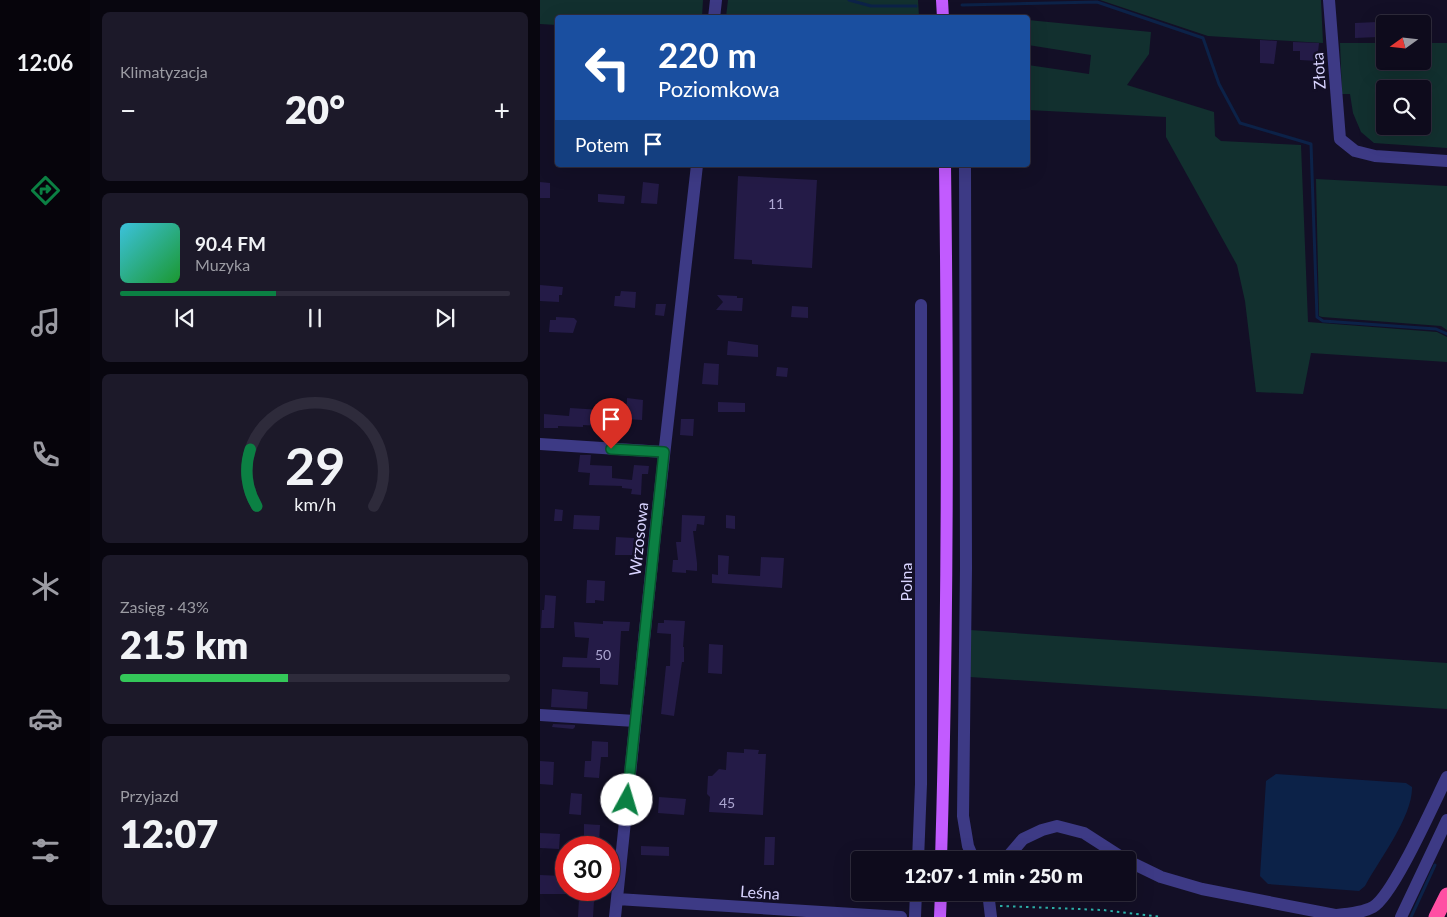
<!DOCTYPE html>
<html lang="pl">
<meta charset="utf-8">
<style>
body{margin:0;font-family:Lato,sans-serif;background:#1c1929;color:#f1f3f6;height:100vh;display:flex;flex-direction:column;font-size:19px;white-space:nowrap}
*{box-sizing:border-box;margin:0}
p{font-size:16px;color:#9b9ba3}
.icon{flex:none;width:28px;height:28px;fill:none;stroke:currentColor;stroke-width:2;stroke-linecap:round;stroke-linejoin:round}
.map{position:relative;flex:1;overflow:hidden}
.drawer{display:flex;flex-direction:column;gap:12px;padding:12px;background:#08060f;width:450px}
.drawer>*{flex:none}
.top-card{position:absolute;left:15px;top:15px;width:475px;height:152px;border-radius:5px;box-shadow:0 5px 20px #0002,0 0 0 1px #2e2b3b;background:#1a4fa0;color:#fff;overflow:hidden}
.needle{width:32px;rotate:255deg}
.buttons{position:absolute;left:836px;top:15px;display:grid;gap:10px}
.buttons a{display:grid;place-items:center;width:55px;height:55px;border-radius:5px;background:#0e0b1c;box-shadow:0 5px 20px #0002,0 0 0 1px #2e2b3b;font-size:25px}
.speed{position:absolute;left:15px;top:836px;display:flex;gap:10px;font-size:25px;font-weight:700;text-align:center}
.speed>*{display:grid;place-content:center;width:65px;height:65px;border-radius:50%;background:#0e0b1c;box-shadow:0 5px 20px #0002,0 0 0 1px #2e2b3b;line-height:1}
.speed .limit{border:8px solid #d22;background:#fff;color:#111}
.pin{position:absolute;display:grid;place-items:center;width:42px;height:42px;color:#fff;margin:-51px -21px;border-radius:50% 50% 50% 0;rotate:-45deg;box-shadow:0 0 5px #0007}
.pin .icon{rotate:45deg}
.me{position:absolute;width:55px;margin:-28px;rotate:6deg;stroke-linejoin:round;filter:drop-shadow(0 0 4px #0008)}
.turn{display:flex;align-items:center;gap:18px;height:105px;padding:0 20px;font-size:22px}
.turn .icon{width:65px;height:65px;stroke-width:2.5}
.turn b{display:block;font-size:35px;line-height:42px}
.then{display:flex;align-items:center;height:48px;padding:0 20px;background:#0003;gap:10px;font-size:19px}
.big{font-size:38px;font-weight:800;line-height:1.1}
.drawer .tile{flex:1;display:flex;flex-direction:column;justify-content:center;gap:8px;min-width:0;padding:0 18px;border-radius:8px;background:#1c1929}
.drawer .dial{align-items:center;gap:0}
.dial svg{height:130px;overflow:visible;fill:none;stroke:#2e2b3b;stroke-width:7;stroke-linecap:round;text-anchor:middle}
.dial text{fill:#f1f3f6;stroke:none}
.song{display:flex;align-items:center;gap:15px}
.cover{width:60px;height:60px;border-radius:8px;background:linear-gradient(135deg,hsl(190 70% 55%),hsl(130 70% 35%))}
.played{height:5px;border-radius:2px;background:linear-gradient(90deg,#0b8043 40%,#2e2b3b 40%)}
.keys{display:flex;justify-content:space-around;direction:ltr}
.heat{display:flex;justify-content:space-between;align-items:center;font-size:28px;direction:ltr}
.charge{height:8px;border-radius:4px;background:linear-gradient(90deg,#34c759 43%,#2e2b3b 0)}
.trip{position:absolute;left:311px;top:851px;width:285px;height:50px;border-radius:5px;background:#0e0b1c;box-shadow:0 5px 20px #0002,0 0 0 1px #2e2b3b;font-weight:800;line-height:50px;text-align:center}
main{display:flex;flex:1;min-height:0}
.tab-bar{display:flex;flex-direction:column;width:90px;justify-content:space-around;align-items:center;background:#06040b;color:#9b9ba3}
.tab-bar .icon{width:35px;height:35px}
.tab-bar .on{color:#0b8043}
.tab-bar b{font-size:22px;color:#f1f3f6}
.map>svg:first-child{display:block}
.green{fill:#12302f;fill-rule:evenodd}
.water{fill:#0c2248}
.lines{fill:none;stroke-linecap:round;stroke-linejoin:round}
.stream{stroke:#0c2248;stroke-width:3}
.building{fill:#241b47}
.path{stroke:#2fb8b0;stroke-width:2;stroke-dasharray:2.5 4;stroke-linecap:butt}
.minor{stroke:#3d3a85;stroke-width:12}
.major{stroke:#c25bff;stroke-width:12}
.highway{stroke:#ff4fa3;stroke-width:15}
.route-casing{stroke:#07532c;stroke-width:12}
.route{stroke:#0b8043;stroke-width:9}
.labels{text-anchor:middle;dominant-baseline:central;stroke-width:5;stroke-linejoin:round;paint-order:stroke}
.number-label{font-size:14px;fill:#aca6d1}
.street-label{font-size:16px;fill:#d9d4ff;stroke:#130f26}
</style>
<main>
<nav class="tab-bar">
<b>12:06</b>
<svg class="icon on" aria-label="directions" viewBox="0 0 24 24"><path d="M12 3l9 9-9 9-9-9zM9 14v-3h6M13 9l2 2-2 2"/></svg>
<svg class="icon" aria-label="music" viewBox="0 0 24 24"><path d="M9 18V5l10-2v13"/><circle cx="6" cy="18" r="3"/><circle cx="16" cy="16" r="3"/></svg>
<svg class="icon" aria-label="phone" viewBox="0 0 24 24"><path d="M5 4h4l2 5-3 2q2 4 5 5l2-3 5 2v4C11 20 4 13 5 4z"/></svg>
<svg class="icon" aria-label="climate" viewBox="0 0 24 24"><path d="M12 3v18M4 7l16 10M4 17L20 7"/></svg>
<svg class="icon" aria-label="car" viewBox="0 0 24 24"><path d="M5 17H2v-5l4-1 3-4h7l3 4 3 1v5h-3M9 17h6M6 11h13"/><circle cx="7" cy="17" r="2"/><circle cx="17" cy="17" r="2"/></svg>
<svg class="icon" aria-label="filters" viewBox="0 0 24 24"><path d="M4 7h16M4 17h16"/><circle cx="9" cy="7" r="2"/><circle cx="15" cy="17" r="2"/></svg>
</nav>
<section class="drawer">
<div class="tile"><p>Klimatyzacja</p>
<div class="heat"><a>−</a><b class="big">20°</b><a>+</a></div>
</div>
<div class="tile">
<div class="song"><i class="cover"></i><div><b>90.4 FM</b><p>Muzyka</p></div></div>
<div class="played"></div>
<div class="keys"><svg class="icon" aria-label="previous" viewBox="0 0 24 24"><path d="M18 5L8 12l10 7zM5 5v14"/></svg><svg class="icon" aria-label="pause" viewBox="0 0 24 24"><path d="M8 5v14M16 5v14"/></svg><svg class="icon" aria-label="next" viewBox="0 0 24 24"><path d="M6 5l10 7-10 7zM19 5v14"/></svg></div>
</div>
<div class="tile dial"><svg viewBox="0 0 100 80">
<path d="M14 69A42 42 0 1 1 86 69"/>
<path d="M14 69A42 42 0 0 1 10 34" stroke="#0b8043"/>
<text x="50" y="56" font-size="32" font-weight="700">29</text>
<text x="50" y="72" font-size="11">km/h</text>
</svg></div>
<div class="tile"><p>Zasięg · 43%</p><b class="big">215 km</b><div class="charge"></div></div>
<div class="tile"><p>Przyjazd</p><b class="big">12:07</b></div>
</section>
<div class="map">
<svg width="907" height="917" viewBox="0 0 907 917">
<rect width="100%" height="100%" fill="#130f26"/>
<path class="green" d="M0 0H163L162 17 18 18 17 25 0 24Z
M188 0H378L379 17H186Z
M560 0H781L783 43 668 36Z
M488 20 611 32 609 54 587 85 674 112 675 136 681 141 761 145 768 322 897 332 907 337V362L771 353 763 394 716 392 705 301 697 265 626 137V117L488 110V65L549 74 551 55 488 45Z
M800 43H845V61H882L883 43H907V148L834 143 821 132 813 113 810 94H802ZM845 89H882V126H845Z
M776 179 907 186V330L901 326 782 317 779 316Z
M430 630 907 663V709L430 677Z"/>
<path class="water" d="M736 774 866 783 872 787C873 816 839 860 825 886L819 891 728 884 720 876 726 781Z"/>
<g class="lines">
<path class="stream" d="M309 0 331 6H376
M422 5 557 2 663 38 679 84 700 123 771 144 777 317 783 321 896 329 907 334
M871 917 895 865"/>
</g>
<path class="building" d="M837 22 838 37 815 38V23Z
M720 40 737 41 734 64 720 63Z
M753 42 779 43 777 61 760 60V51H753Z
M198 176 277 180 272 268 212 264V260L194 259Z
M0 182 10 183V198H0Z
M103 182 119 184 117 204 101 203Z
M58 194 85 196 84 204 58 202Z
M0 285 23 287 22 295H19V302L0 301Z
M81 291 96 292 95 308 74 306 75 296H80Z
M177 295 197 296V298H203L202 311 176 310 183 302Z
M116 304H126L124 316 115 315Z
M252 306 268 307V318L251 317Z
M16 317 34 318 37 321 33 333 9 332 10 320H16Z
M188 341 218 345V357L187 355Z
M164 363 179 364 178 385 162 384Z
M237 367 248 368 247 377 236 376Z
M87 398 103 400 102 420 86 419Z
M178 402 205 403V412H178Z
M30 408 62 410 60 426 43 425V427L18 426V428H4V414L29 416Z
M141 419H154L153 436 140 435Z
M40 455H51L50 465 72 466V478L92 480 94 465 109 466 108 474H102L101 495 91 494 92 489 82 488V486L49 485 50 473 38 472Z
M15 509 23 510 22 521H14Z
M34 515 60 516 59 530 33 529Z
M142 515 165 516 164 525 157 524 156 531H153L157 563V571L146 570V573L132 572 133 560H138L136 542H141Z
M186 515 195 516V529L186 528Z
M76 537 94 538 93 555H75Z
M178 555 189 556 188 574 220 576 221 557 244 558 242 588 172 583V574L178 575Z
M47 580 65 581 64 601 55 600V603H46Z
M5 595 16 596 14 628H1L2 610H4Z
M124 620 145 621 143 647H144V662H142L134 716 121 714 126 666H130L131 634 117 633 118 623H124Z
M63 621 90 622 89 631H81L78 685 60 684V668L22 667 23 657 47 658 49 638 35 637 34 622 63 624Z
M169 644 183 645 182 674 168 673Z
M12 689 48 692 47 709 11 707Z
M13 724 35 725V727L33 729 12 727Z
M52 741 68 742V757H61L59 778 44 777 45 761H51Z
M204 749 219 750 218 754H226L223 815 169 812 170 797 167 794 168 776H172L179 769 186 770 187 752 204 753Z
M0 761 14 762 13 785 0 784Z
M31 793 42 794 41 815 29 814Z
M119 797 146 799 144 815 118 813Z
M44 824 60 825 59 843 44 842Z
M0 833 20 834 19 849 0 848Z
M225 837H235L234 865H224Z
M101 846 129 847V856L101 855Z
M0 875 23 876 22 886H26V894H0Z
M39 899 54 901 53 917H38Z"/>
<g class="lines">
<path class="path" d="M460 906 563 910 622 917"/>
<path class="minor" d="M789 0 800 139 815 151 835 156 907 161
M174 18 176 0
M425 165 426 568 423 816 428 846 434 860
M0 444 124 452
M0 715 95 721
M378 860 381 784V305
M465 860 483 839 502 830 517 826 544 833 586 860
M588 861 621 877 662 889 795 915C807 914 822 913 833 907 853 896 894 803 907 777
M448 892 451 917
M77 899 361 917
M75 917 115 535 157 165
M375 917 376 892
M861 917 907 820"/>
<path class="major" d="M402 0 403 18
M401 860C408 628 408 397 405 165
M400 917 401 892"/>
<path class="highway" d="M896 917 907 895"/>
</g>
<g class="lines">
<defs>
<path id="route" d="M71 449 124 452 87 800"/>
</defs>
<use href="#route" class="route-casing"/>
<use href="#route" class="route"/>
</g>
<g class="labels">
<g class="number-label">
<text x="236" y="203">11</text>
<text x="63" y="654">50</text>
<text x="187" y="802">45</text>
</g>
<g class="street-label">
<text transform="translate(778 71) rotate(-94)">Złota</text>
<text transform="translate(98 539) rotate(-84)">Wrzosowa</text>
<text transform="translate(365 582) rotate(-90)">Polna</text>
<text transform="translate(220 892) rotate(4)">Leśna</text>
</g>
</g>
</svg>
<div class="buttons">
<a><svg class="needle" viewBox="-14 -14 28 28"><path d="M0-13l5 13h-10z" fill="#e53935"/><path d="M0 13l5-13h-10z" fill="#9b9ba3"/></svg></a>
<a><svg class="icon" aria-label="search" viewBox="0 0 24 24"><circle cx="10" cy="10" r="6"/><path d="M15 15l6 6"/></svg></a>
</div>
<div class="speed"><div class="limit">30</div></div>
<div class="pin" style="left:71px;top:449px;background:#d93025"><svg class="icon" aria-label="arrive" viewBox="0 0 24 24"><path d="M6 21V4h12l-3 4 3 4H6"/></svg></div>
<svg class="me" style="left:87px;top:800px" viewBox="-20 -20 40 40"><circle r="19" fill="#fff"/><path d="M0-13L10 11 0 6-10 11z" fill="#0b8043"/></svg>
<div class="trip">12:07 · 1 min · 250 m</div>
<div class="top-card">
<div class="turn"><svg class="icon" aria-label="left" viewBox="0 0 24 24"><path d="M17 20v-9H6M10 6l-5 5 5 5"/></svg><div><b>220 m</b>Poziomkowa</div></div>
<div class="then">Potem<svg class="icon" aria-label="arrive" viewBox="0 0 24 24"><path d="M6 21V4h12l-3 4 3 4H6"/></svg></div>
</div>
</div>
</main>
